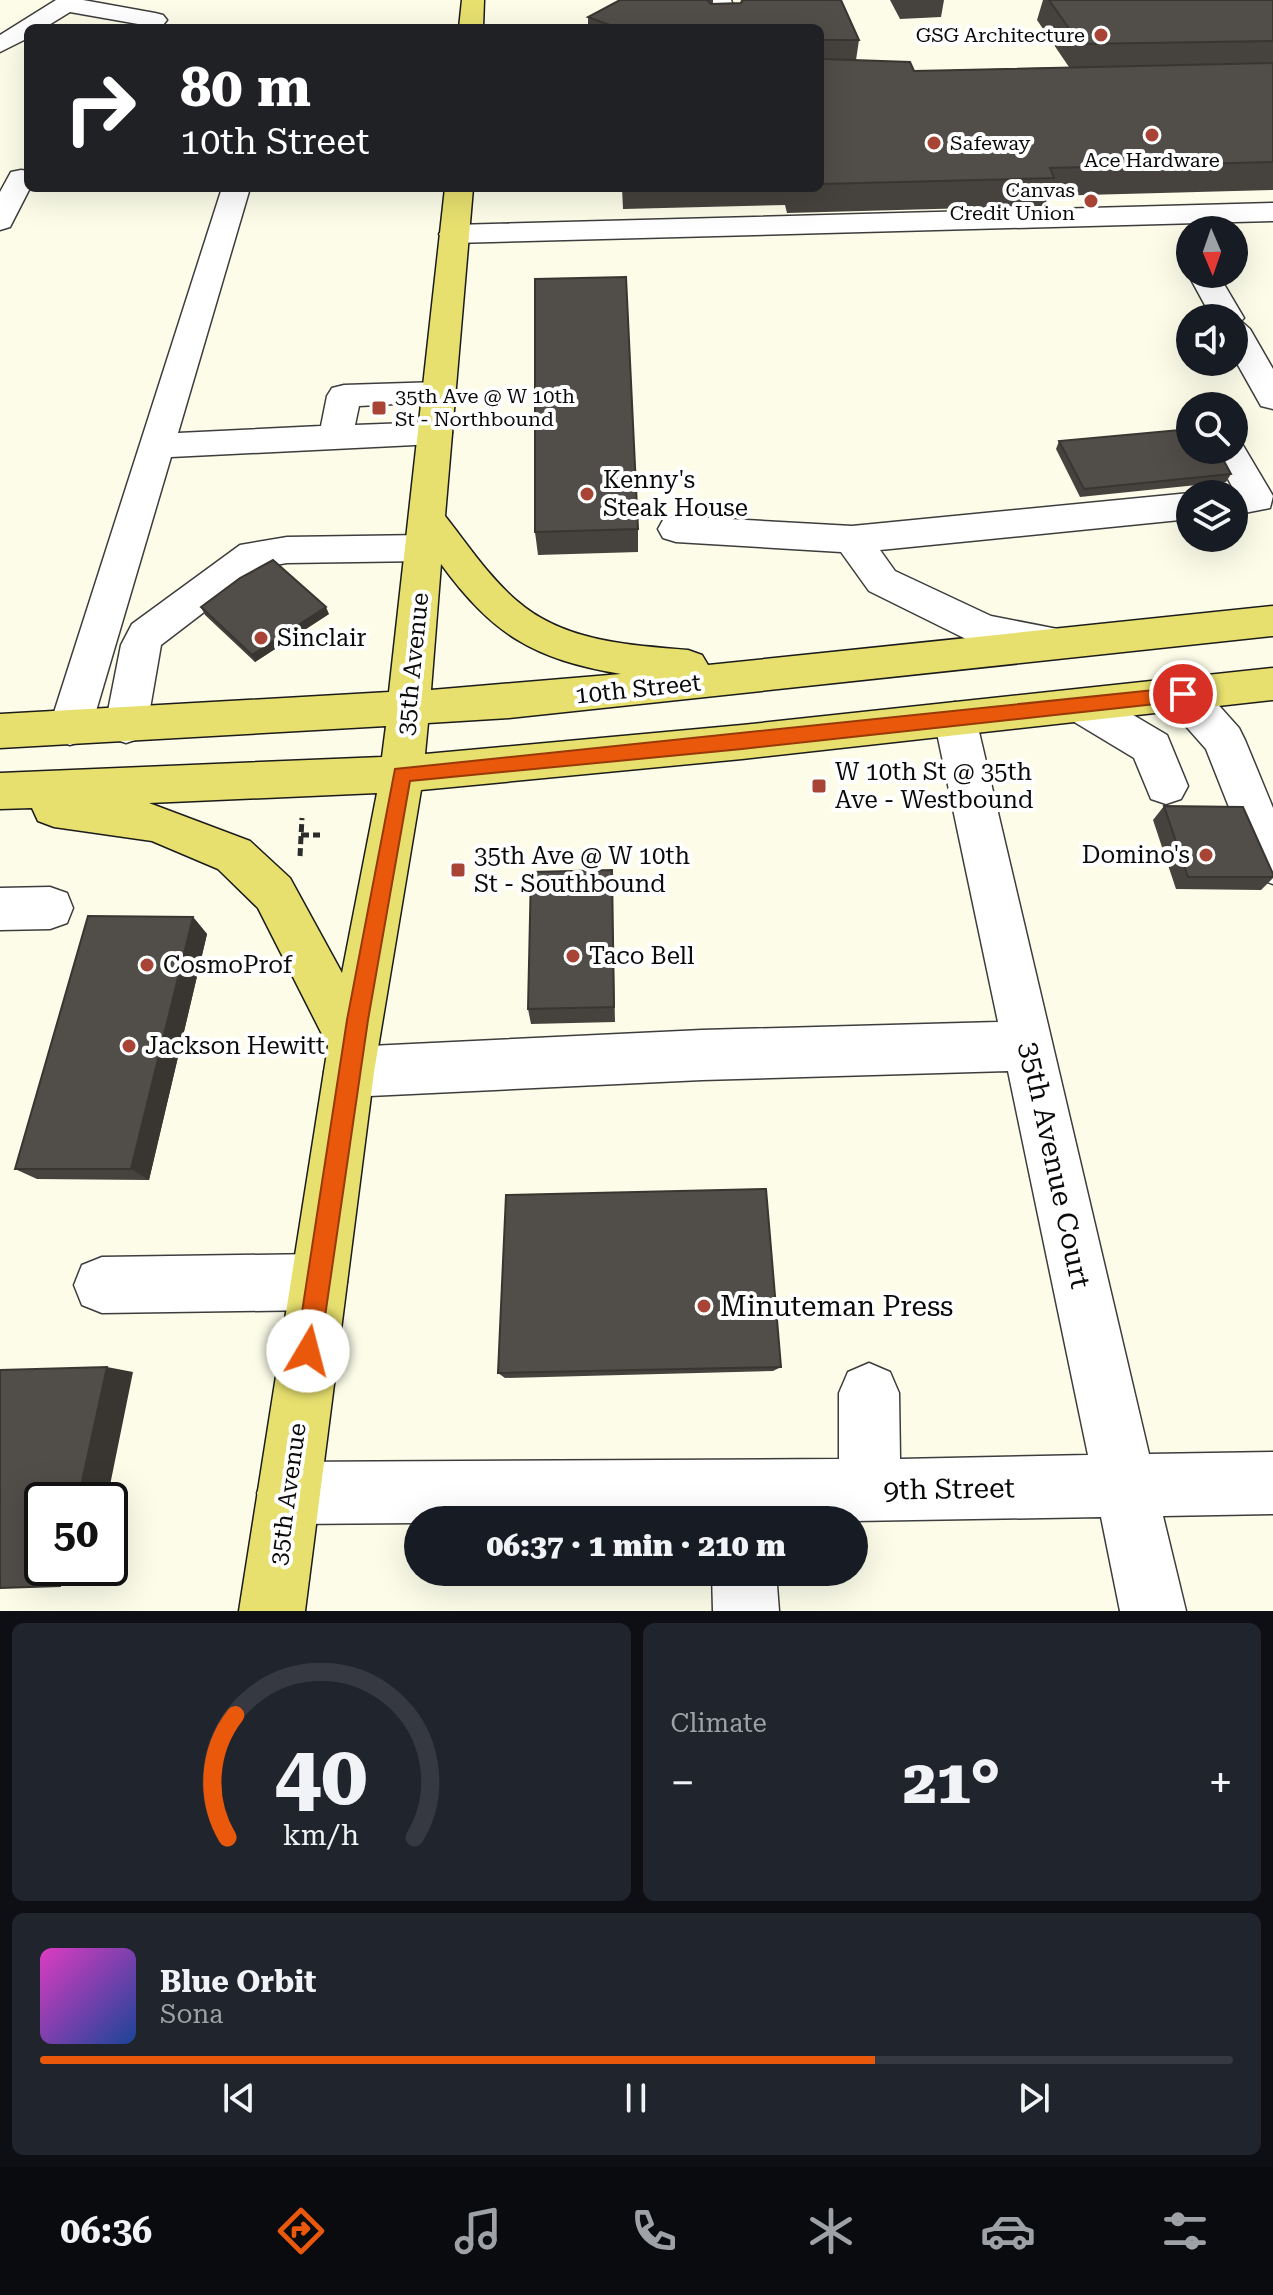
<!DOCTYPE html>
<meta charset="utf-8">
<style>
body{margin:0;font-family:"Roboto Serif",serif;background:#20242c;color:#f1f3f6;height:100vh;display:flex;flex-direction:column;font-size:30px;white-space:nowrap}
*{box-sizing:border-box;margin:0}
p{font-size:26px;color:#9ea1a6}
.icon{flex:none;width:44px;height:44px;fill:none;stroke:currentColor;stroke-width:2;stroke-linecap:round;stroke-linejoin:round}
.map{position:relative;height:1611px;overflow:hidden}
.side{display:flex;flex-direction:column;gap:12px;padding:12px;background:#0d0f14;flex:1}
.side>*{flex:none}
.hud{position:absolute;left:24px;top:24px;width:800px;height:168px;border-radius:12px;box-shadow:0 8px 32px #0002;background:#202124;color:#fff;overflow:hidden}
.needle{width:52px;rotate:178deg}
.tools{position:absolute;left:1176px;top:216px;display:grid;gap:16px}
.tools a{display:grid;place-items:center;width:72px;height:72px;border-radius:50%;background:#171b24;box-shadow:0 8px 32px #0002;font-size:40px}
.speed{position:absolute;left:24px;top:1482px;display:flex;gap:16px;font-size:40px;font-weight:700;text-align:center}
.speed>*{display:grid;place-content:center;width:104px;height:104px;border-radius:50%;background:#171b24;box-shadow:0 8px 32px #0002;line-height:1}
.speed .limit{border:4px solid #111;border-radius:12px;background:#fff;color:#111}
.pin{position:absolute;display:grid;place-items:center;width:68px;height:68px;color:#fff;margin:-34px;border:4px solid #fff;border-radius:50%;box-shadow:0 2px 8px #0007}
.me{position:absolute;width:88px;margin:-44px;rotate:8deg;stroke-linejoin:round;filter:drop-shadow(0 0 6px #0008)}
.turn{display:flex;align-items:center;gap:28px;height:168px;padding:0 24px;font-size:36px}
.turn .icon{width:104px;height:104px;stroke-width:2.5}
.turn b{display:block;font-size:56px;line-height:68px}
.big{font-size:60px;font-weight:800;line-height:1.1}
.side .widget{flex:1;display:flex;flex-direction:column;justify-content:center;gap:12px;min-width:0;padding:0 28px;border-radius:12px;background:#20242c}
.side .dial{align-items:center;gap:0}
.dial svg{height:208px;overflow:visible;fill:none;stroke:#363941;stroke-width:7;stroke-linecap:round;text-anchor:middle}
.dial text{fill:#f1f3f6;stroke:none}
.song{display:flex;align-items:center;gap:24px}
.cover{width:96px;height:96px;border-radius:12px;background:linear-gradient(135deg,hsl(310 70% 55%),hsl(220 70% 35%))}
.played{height:8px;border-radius:4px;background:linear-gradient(90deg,#ea580c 70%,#363941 70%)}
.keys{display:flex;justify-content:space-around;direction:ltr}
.heat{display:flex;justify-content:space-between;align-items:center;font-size:44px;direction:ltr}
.side .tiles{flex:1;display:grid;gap:12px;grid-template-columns:1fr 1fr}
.widget:last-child{grid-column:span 2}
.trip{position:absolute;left:404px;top:1506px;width:464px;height:80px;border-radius:40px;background:#171b24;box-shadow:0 8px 32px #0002;font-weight:800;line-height:80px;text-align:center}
.dock{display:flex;height:128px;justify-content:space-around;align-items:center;background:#090b0e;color:#9ea1a6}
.dock .icon{width:56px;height:56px}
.dock .current{color:#ea580c}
.dock b{font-size:36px;color:#f1f3f6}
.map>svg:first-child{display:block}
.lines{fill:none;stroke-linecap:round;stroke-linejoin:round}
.minor-casing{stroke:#3d3d3d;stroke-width:3}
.major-casing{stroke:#1b1b1b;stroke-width:3}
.path{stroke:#2c2c2c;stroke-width:5;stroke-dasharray:8 4;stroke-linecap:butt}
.minor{fill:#fff;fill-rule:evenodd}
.major{fill:#e7e06f;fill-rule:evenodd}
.wall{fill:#46423e}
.shaded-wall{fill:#393632}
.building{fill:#514d48;stroke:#393632;stroke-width:2}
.route{fill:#ea580c;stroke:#983908;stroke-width:2}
.poi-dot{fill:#a74435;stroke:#fff;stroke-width:3}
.labels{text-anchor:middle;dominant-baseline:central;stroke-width:8;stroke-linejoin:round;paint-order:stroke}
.far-poi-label{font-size:20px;fill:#0a0a0a;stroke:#fff;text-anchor:end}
.poi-label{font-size:24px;fill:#0a0a0a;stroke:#fff;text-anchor:start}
.street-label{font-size:24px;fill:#0a0a0a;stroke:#fff}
.near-street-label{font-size:28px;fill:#0a0a0a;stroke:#fff}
.near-poi-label{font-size:28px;fill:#0a0a0a;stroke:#fff;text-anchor:start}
</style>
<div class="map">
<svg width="1273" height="1611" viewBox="0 0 1273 1611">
<rect width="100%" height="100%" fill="#fcfce9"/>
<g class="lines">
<defs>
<path id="minor" d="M56 0H83L155 13 163 15 167 20 163 25 155 27 70 12 44 28H28V38L0 52V35Z
M709 0H731L740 24 737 28H710L715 22Z
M21 170 28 171 30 188 10 227 0 230V192L11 172Z
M222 188H250L178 433 321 426 327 396 332 388 344 385 439 382 451 385 456 393 451 401 359 406 355 425 435 422 447 425 452 433 447 441 435 444 171 457 91 728 85 740 70 745 55 740 49 728Z
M1273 203V221L454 243 444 240 439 234 444 228 454 225Z
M1190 271V274H1218L1244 318 1241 321 1250 329 1273 369V409L1261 406 1234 358V318H1212L1188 274Z
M1234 440 1241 442 1273 496 1270 508 1234 515V494H1221L1234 490 1212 450H1234Z
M1190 493V519L880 550 895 571 991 616 1073 632 1079 643 1073 654 1059 658 970 641 869 591 841 552 676 542 663 538 658 529 663 520 676 516 852 526Z
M424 535 437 539 443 548 437 557 424 561 287 563 263 567 161 645 147 726 141 738 126 743 111 738 105 726 121 645 132 624 240 545 287 537Z
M1183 678 1198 682 1239 728 1245 740 1273 808V884L1257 878 1206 749 1168 706 1162 694 1168 682Z
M1081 689 1096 693 1167 735 1188 786 1181 799 1166 804 1151 799 1134 758 1066 717 1060 705 1066 693Z
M955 702 970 707 976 719 1149 1454 1273 1452V1514L1163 1516 1186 1611H1120L1101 1517 854 1521 418 1520V1523L288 1524 266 1515 257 1493 266 1471 288 1462 839 1459V1393L848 1372 869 1363 890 1372 899 1393 900 1459 1088 1455 1008 1071 702 1080 349 1097 331 1090 324 1072 331 1054 349 1047 702 1030 998 1022 934 719 940 707Z
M50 887 67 893 73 908 67 923 50 929 0 930V888Z
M319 1254 339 1262 347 1282 339 1302 319 1310 102 1313 82 1305 74 1285 82 1265 102 1257Z
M712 1572H776L779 1611H713Z"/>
<path id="major" d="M462 0H484L483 28H459Z
M445 188H473L445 516C468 545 489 577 517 601 564 642 629 645 688 650L702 655 708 665 1273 606V636L509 718 428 723 425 754 742 725 1273 668V700L742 759 421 790 374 1072 305 1611H239L328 1046 258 908 218 869 152 841 54 827 38 821 32 808 0 809V773L382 757 386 726 0 748V714L389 692ZM441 564C493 635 533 659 621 674L431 690ZM377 793 342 973 290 878 250 841 149 803Z"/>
</defs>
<use href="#minor" class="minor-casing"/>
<use href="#major" class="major-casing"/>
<path class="path" d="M301 835H320
M300 856 302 818"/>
<use href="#minor" class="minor"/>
<use href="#major" class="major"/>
</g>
<path class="wall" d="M620 0H713V4L740 3 741 0H841L859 40 856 60 914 71 1069 67 1037 20 1043 0H1273V190L1048 196 1045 206 787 213 785 205 623 209 622 188H820V28H588V17Z
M890 0H944L941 17 900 19Z
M1059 441 1231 474 1226 482 1080 497 1056 449Z
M638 529V552L538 555 535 532Z
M201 607 329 614 255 662 205 615Z
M1164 806 1273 874V878L1261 890 1176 889 1153 820Z
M612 870 615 1022 531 1024 528 1009Z
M193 917 207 934 149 1180 37 1179 15 1169Z
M781 1367 773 1371 505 1378 498 1373Z"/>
<path class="shaded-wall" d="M326 607 329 614 255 662 252 655Z
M193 917 207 934 149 1180 131 1169Z
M107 1367 133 1372 107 1500H78Z
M63 1568H93L90 1580 60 1586Z"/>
<path class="building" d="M620 0H709L708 1 711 4 741 3 743 0H841L859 40H821V56L824 59 910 62 914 71 1273 63V162L1050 168 1054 178 820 184V28H615V27L588 17Z
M1049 0H1273V41L1080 44Z
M626 277 638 529 535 532V279Z
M1234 425H1236L1238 429 1236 439H1234Z
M1190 429V450H1218L1231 474 1084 489 1059 441Z
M273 560 326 607 252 655 201 607 240 578Z
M1164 806 1243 807 1273 874V877H1188Z
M612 870 614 1007 528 1009 531 872Z
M88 916 193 917 131 1169H15Z
M766 1189 781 1367 498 1373 506 1195Z
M107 1367 78 1500H42V1568H63L60 1586 0 1588V1370Z"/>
<path class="route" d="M1183 687 1192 694 1183 701 742 749 410 781 368 1020 320 1351 317 1360 308 1363 300 1360 296 1351 347 1020 395 769Z"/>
<g class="poi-dot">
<circle cx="1101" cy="35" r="8"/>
<circle cx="1152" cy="135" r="8"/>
<circle cx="934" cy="143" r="8"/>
<circle cx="1091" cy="201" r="8"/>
<rect x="371" y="400" width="16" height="16" rx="4"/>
<circle cx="587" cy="494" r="8"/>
<circle cx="261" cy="638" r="8"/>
<rect x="811" y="778" width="16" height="16" rx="4"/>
<circle cx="1206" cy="855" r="8"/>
<rect x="450" y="862" width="16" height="16" rx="4"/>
<circle cx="573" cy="956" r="8"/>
<circle cx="147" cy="965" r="8"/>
<circle cx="129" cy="1046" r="8"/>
<circle cx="704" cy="1306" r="8"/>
</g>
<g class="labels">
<g class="far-poi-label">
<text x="1085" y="35">GSG Architecture</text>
<text x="950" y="143" text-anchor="start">Safeway</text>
<text x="1152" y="160" text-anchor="middle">Ace Hardware</text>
<text x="1075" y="190">Canvas<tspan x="1075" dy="23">Credit Union</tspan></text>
<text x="395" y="396" text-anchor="start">35th Ave @ W 10th<tspan x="395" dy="23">St - Northbound</tspan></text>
</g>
<g class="poi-label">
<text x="603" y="480">Kenny's<tspan x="603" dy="28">Steak House</tspan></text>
<text x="277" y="638">Sinclair</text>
<text x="835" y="772">W 10th St @ 35th<tspan x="835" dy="28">Ave - Westbound</tspan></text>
<text x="1190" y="855" text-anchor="end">Domino's</text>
<text x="474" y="856">35th Ave @ W 10th<tspan x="474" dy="28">St - Southbound</tspan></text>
<text x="589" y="956">Taco Bell</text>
<text x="163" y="965">CosmoProf</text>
<text x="145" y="1046">Jackson Hewitt</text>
</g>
<g class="street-label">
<text transform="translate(413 664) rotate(-84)">35th Avenue</text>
<text transform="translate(638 689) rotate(-6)">10th Street</text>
<text transform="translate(288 1494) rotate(-82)">35th Avenue</text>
</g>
<g class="near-street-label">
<text transform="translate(1055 1165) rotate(78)">35th Avenue Court</text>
<text transform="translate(949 1489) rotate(-1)">9th Street</text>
</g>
<g class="near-poi-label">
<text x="720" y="1306">Minuteman Press</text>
</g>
</g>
</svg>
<div class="tools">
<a><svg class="needle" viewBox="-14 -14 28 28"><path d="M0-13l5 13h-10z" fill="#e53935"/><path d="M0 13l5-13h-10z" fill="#9ea1a6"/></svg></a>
<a><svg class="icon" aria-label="sound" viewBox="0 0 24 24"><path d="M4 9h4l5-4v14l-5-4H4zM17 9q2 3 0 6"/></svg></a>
<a><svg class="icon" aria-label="search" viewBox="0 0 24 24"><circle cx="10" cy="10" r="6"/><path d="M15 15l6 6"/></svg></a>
<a><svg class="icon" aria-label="layers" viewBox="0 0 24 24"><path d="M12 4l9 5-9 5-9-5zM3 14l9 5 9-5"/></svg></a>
</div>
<div class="speed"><div class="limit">50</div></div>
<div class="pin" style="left:1183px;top:694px;background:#d93025"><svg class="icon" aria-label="arrive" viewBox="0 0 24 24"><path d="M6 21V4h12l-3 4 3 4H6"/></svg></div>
<svg class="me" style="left:308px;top:1351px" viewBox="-20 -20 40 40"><circle r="19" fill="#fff"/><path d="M0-13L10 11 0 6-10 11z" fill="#ea580c"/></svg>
<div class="trip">06:37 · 1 min · 210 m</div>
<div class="hud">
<div class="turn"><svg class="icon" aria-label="right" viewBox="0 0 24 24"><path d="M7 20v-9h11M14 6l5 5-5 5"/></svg><div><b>80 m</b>10th Street</div></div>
</div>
</div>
<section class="side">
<div class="tiles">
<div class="widget dial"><svg viewBox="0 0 100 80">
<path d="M14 69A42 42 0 1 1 86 69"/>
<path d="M14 69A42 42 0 0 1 17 22" stroke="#ea580c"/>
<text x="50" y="56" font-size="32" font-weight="700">40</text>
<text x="50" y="72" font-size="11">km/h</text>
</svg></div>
<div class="widget"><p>Climate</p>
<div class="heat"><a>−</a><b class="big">21°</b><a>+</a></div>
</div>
<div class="widget">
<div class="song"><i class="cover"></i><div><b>Blue Orbit</b><p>Sona</p></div></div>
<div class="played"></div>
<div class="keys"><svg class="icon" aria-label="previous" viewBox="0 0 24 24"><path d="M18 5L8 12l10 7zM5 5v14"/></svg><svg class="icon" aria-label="pause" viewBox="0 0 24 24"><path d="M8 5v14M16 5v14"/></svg><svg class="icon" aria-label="next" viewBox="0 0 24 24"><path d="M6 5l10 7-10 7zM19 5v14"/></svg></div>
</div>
</div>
</section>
<nav class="dock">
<b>06:36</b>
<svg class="icon current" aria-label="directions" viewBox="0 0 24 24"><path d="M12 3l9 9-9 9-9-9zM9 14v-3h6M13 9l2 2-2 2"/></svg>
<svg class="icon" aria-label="music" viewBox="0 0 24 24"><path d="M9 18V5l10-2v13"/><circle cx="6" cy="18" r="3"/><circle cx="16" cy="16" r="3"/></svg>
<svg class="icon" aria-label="phone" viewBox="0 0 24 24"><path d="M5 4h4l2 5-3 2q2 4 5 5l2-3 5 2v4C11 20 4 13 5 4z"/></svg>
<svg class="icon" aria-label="climate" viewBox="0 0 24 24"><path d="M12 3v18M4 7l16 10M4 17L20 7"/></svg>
<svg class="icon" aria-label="car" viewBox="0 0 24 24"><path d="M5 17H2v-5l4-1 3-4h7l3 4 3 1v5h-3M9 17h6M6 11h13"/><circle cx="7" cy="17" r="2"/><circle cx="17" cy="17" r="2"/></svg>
<svg class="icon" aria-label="filters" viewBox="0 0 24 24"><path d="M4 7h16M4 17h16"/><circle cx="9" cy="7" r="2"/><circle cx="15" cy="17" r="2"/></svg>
</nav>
